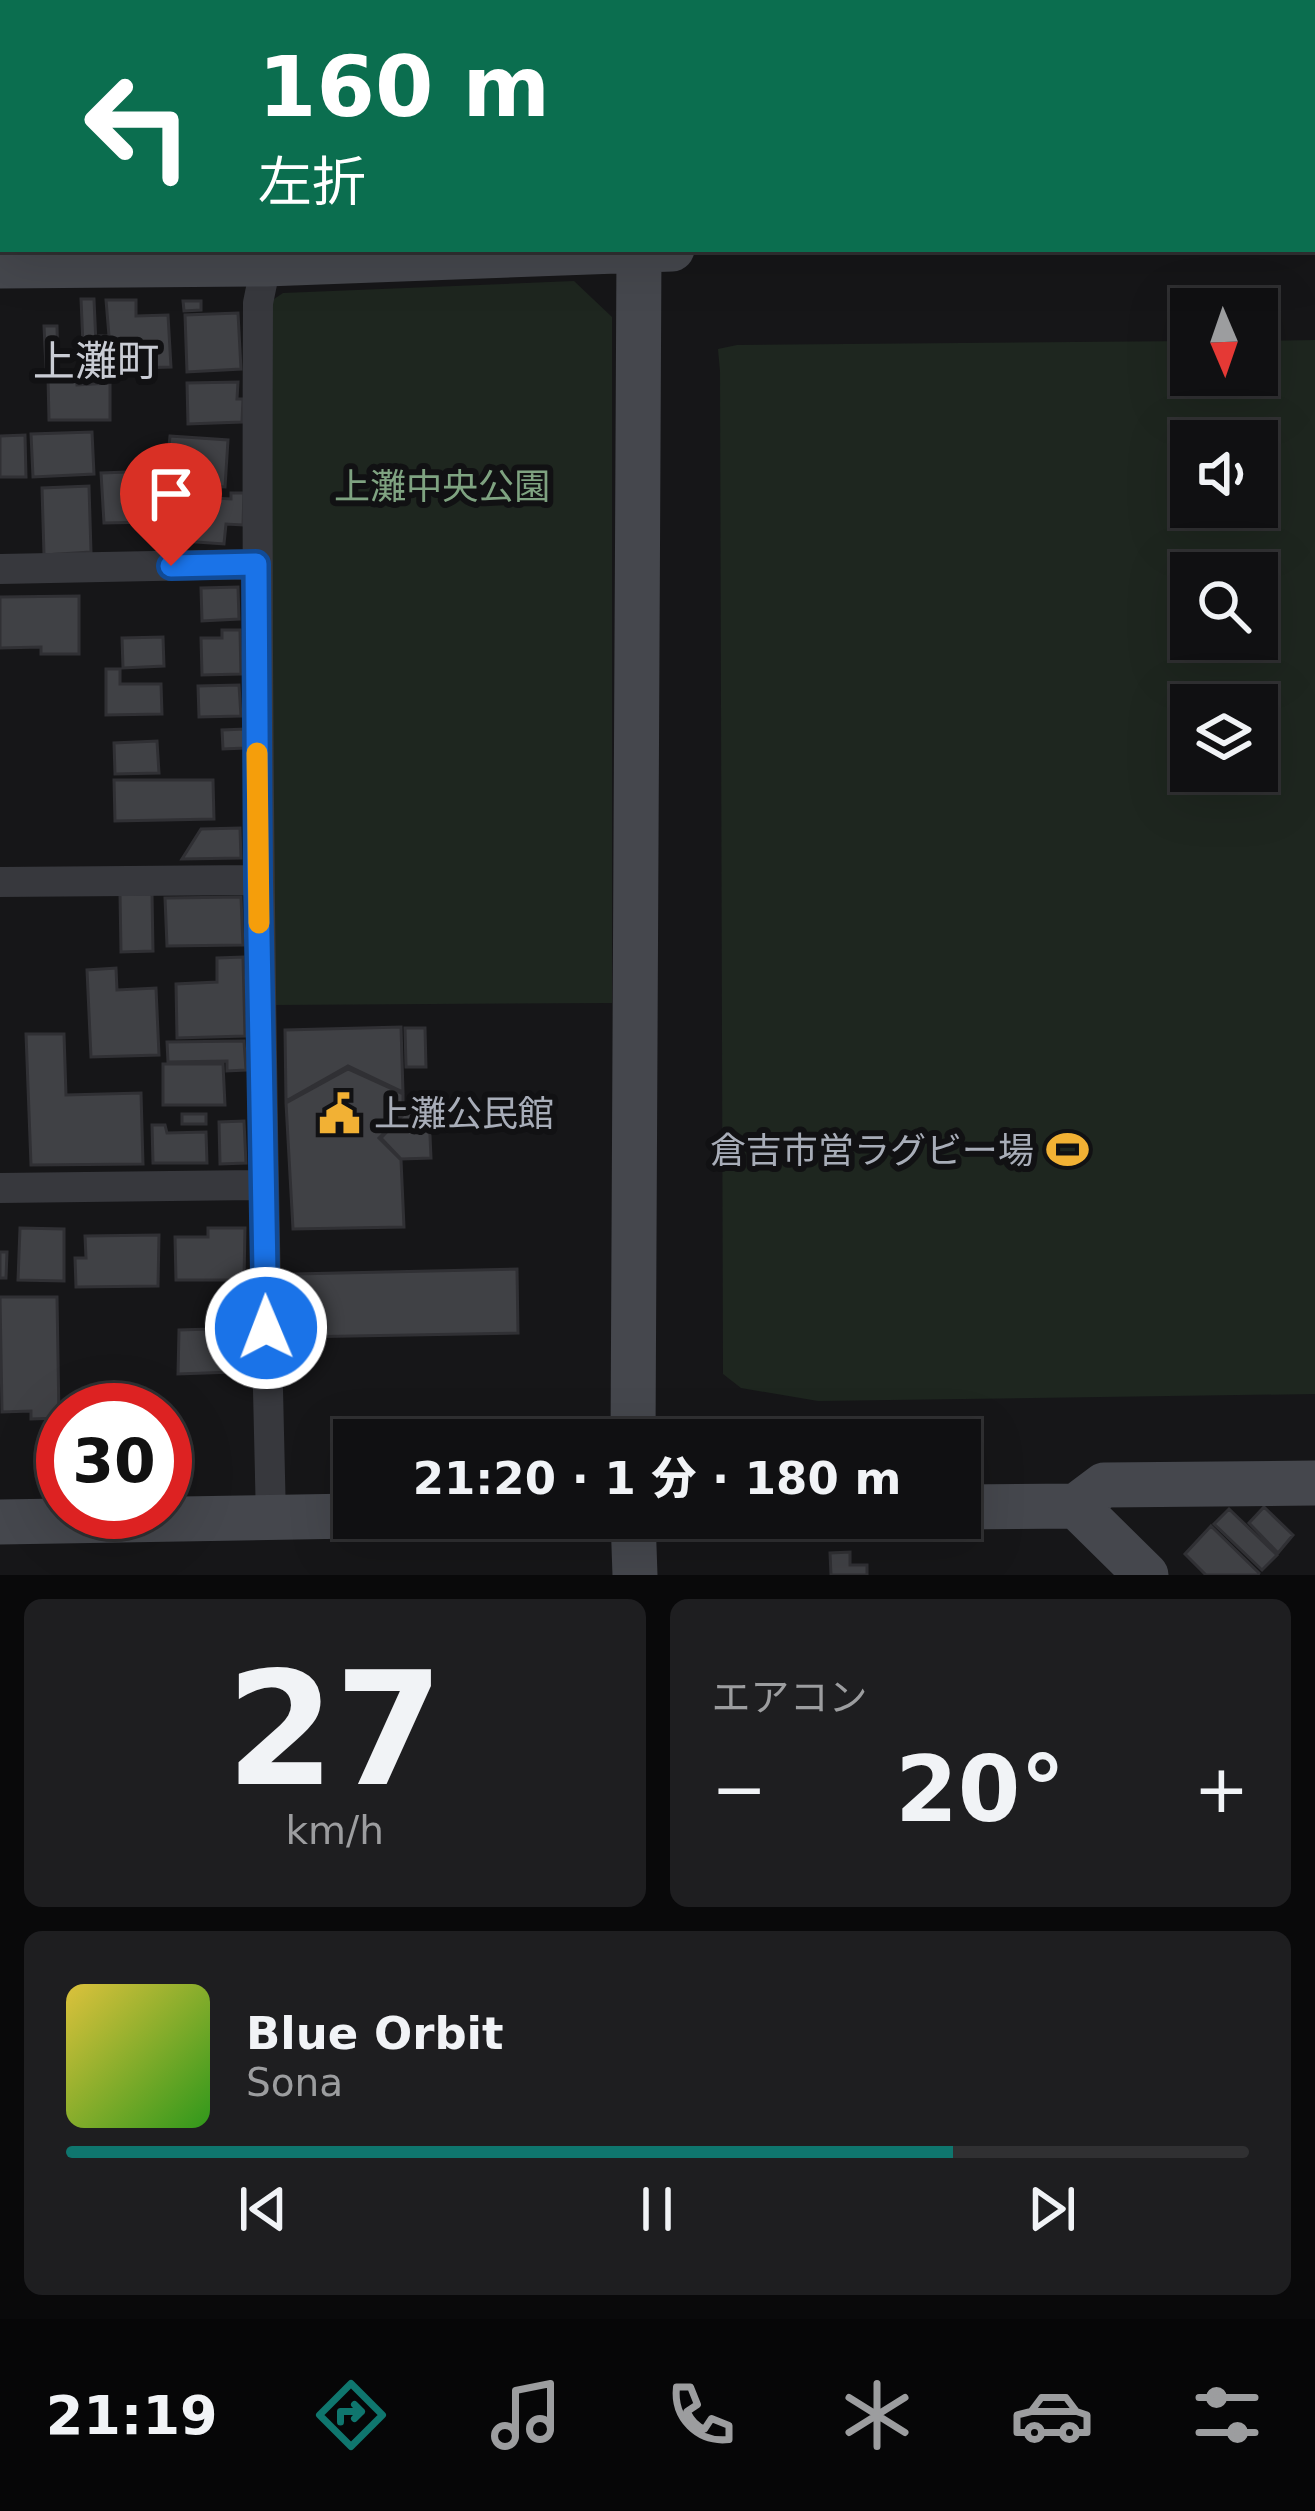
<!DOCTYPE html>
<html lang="ja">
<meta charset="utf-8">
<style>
body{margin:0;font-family:"DejaVu Sans","Noto Sans JP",sans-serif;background:#1e1e20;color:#f1f3f6;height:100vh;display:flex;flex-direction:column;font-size:45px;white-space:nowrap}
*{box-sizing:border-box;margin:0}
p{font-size:39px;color:#9c9d9f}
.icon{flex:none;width:66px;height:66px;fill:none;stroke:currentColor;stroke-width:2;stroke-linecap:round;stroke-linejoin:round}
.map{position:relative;height:1575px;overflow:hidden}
.sheet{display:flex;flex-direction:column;gap:24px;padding:24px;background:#09090a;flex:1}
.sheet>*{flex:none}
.guide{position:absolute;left:0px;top:0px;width:1317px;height:252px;box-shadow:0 12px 48px #0002,0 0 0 3px #303032;background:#0b6e4f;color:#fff;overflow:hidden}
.needle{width:78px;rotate:178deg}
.tools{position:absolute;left:1170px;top:288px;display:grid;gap:24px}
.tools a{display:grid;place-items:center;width:108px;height:108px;border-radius:0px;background:#101012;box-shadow:0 12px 48px #0002,0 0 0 3px #303032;font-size:60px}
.speed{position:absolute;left:36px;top:1383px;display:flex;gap:24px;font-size:60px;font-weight:700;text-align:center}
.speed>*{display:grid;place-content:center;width:156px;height:156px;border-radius:50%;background:#101012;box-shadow:0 12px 48px #0002,0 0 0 3px #303032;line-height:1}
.speed .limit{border:18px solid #d22;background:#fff;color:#111}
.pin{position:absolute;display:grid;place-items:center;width:102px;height:102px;color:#fff;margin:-123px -51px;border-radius:50% 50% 50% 0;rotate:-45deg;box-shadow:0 0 12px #0007}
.pin .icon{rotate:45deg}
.me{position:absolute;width:132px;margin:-66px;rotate:359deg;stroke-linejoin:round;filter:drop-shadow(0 0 9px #0008)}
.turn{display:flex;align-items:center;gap:42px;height:252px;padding:0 60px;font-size:54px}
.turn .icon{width:156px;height:156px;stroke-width:2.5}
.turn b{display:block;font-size:84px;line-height:102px}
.big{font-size:90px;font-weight:800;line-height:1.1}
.sheet .widget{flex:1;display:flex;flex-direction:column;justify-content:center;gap:18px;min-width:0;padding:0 42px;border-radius:18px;background:#1e1e20}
.sheet .dial{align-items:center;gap:0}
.dial b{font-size:156px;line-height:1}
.song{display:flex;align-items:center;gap:36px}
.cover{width:144px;height:144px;border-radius:18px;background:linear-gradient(135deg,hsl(50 70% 55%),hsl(110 70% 35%))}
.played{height:12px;border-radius:6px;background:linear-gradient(90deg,#0f766e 75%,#303032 75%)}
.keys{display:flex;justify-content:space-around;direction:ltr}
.heat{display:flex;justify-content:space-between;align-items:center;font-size:66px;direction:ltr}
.sheet .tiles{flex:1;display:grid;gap:24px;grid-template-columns:1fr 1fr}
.widget:last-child{grid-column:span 2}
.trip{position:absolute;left:333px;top:1419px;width:648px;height:120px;border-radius:0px;background:#101012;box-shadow:0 12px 48px #0002,0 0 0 3px #303032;font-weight:800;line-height:120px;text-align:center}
.tabs{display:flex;height:192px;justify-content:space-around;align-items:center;background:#060607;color:#9c9d9f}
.tabs .icon{width:84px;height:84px}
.tabs .current{color:#0f766e}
.tabs b{font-size:54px;color:#f1f3f6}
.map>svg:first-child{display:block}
.green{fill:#1e261f;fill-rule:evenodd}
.building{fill:#404145;stroke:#303034;stroke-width:3}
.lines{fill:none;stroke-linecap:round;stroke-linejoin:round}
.lane{stroke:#37383d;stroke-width:15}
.street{stroke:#37383d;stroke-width:30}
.secondary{stroke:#45474d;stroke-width:45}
.route-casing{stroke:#114b97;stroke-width:30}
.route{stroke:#1a73e8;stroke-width:21}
.slow{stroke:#f59e0b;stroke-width:21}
.labels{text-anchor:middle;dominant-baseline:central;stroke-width:12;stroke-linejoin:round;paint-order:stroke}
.park-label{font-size:36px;fill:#7fa381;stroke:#111113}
.poi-label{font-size:36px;fill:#a8adb8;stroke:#111113;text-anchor:start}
.quarter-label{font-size:42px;fill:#c9ccd4;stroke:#111113}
</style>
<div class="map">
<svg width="1315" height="1575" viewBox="0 0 1315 1575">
<rect width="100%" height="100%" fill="#161618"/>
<path class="green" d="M574 281 612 317V1003L275 1005 268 308 271 301 283 293Z
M1315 340V1394L818 1401 741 1388 723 1374 720 371 718 349 737 345 1191 341V375H1257V341ZM1191 441H1257V507H1191ZM1191 573H1257V639H1191ZM1191 705H1257V771H1191Z"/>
<path class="building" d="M292 0H382V3H297Z
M1291 0H1315V120L1314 3H1289Z
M0 24H3V90H0Z
M0 181H3V235H0Z
M81 299H94L96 344 83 345Z
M106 300H136V316L168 315 171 367 101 369 99 336H109Z
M183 301H201V310L184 311Z
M238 313 241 369 187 372 185 315Z
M44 326H57L58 367 46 368Z
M76 377 77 385 110 383V420H49L48 378Z
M238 382 237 399H243L242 422 188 424 187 383Z
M92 432 94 474 33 477 31 434Z
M25 435 26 477H0V436Z
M170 436 228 440 225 487 165 484Z
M155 471 156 522 104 523 101 473Z
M89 486 91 552 44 555 42 488Z
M231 493H244L243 525 226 524 224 544 168 540 169 527 163 526 165 495 231 499Z
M238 587 239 619 202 621 201 588Z
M79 596V654H41V647L0 648V597Z
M222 630H240L241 674 202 675 201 638H222Z
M163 637 164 666 123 668 122 638Z
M106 669H120V684H161L162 714 106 715Z
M239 685 241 716 199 717 198 686Z
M245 729V748L223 749 222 730Z
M157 741 159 773 115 774 114 743Z
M114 780H213L214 819 115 821Z
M240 828 241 858 182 859 201 829Z
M120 894H152L153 951 121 952Z
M241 897 243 945 167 946 165 898Z
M243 957 245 1036 177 1038 176 984 217 982V958Z
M116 968 117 990 156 988 159 1055 91 1057 87 970Z
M401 1027 403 1092 348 1066 286 1101 285 1030Z
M405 1028H425L426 1067H406Z
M26 1034H64L66 1095 141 1093 143 1164 31 1165Z
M244 1041 246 1070 227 1071V1061L168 1062 167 1042Z
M163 1064H223L225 1105H163Z
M348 1069 403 1094V1114L379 1138 401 1160 404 1227 293 1229 286 1103Z
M405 1113H429L431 1158 401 1159 381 1138Z
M182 1114H206V1124H182Z
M244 1121 246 1163 220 1164 219 1122Z
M152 1125H165L167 1133 206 1132 207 1163H153Z
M20 1228 64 1229V1281L18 1280Z
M208 1228H245L244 1280H176L175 1237H208Z
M159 1235 158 1286 76 1287 75 1258H86L85 1236Z
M0 1252H7L6 1278H0Z
M517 1269 518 1333 296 1337 295 1274Z
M0 1297H57L59 1418 31 1419V1411L2 1412Z
M210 1329 209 1333H232L233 1372 178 1374 179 1330Z
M1264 1507 1293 1535 1278 1553 1249 1523Z
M1229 1509 1277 1555 1262 1570 1214 1524Z
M1211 1526 1259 1573 1258 1575H1206L1185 1554Z
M850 1552V1565H867V1575H831L830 1553Z"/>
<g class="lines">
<path class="lane" d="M399 0V3"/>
<path class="street" d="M261 0V3
M266 249V264L258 303C256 709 261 1113 271 1518
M0 569 257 564
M0 882 258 880
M0 1188 263 1185"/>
<path class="secondary" d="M636 0V3
M1314 220H1315
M0 266 266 264 672 249
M633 1440 639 249
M1076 1506 1146 1575
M960 1507 1076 1506 1104 1485 1315 1483
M633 1518 635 1575
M0 1522 354 1516"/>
</g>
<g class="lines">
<defs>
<path id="route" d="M171 566 256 564 258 880 266 1328"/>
</defs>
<use href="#route" class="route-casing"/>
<use href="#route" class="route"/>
<path class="slow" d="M257 753 259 923"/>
</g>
<defs>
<symbol id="civic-bare" viewBox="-9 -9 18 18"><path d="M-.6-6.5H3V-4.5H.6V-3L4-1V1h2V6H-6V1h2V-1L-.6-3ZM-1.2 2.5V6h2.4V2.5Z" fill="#f2b134" stroke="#111113" stroke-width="2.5" paint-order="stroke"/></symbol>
<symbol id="stadium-bare" viewBox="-9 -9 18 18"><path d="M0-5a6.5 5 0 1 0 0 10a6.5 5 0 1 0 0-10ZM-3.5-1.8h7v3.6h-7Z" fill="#f2b134" stroke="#111113" stroke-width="2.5" paint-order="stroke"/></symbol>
</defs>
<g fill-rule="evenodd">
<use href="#civic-bare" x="310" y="1084" width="59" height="59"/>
<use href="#stadium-bare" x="1038" y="1120" width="59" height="59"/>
</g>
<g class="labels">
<g class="park-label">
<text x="442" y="486">上灘中央公園</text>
</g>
<g class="poi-label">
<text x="374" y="1113">上灘公民館</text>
<text x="1034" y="1150" text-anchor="end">倉吉市営ラグビー場</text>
</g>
<g class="quarter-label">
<text x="96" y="361">上灘町</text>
</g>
</g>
</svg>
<div class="tools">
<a><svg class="needle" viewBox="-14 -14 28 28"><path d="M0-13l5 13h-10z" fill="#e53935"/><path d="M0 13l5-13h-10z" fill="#9c9d9f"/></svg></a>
<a><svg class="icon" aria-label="sound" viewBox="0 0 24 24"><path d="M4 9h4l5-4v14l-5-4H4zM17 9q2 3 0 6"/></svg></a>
<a><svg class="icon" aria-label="search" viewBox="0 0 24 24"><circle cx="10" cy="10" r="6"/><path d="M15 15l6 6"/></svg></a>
<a><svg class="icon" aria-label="layers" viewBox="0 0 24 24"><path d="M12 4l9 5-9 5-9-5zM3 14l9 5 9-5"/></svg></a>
</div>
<div class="speed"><div class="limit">30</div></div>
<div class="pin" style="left:171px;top:566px;background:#d93025"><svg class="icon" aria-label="arrive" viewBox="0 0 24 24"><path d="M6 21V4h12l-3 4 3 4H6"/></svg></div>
<svg class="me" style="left:266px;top:1328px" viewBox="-20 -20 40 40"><circle r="17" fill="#1a73e8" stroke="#fff" stroke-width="3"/><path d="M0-11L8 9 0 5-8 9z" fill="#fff"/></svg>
<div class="trip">21:20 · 1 分 · 180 m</div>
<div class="guide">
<div class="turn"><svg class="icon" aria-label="left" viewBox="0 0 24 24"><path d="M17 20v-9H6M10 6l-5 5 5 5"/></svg><div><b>160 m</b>左折</div></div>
</div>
</div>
<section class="sheet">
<div class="tiles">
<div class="widget dial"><b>27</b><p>km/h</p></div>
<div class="widget"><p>エアコン</p>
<div class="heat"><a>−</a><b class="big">20°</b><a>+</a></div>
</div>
<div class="widget">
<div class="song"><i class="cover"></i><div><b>Blue Orbit</b><p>Sona</p></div></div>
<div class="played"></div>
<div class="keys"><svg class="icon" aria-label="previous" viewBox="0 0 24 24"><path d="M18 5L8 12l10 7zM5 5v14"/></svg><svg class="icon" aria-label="pause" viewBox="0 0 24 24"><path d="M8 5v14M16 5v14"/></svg><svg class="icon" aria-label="next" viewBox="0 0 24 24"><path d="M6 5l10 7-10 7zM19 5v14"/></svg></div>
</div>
</div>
</section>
<nav class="tabs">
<b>21:19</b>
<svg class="icon current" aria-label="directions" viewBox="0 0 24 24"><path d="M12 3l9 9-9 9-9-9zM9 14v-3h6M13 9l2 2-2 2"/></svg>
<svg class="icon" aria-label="music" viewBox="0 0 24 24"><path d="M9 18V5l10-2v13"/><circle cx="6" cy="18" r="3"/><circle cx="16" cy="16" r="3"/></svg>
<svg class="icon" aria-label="phone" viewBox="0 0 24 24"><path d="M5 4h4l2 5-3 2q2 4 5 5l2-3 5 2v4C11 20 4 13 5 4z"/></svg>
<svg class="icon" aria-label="climate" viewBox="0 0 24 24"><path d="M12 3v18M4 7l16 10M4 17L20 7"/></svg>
<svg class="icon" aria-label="car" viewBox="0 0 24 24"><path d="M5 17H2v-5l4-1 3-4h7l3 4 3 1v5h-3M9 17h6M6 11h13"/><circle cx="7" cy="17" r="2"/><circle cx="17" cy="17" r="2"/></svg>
<svg class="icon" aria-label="filters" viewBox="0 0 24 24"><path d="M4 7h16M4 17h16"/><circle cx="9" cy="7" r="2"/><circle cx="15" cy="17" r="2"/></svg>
</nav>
